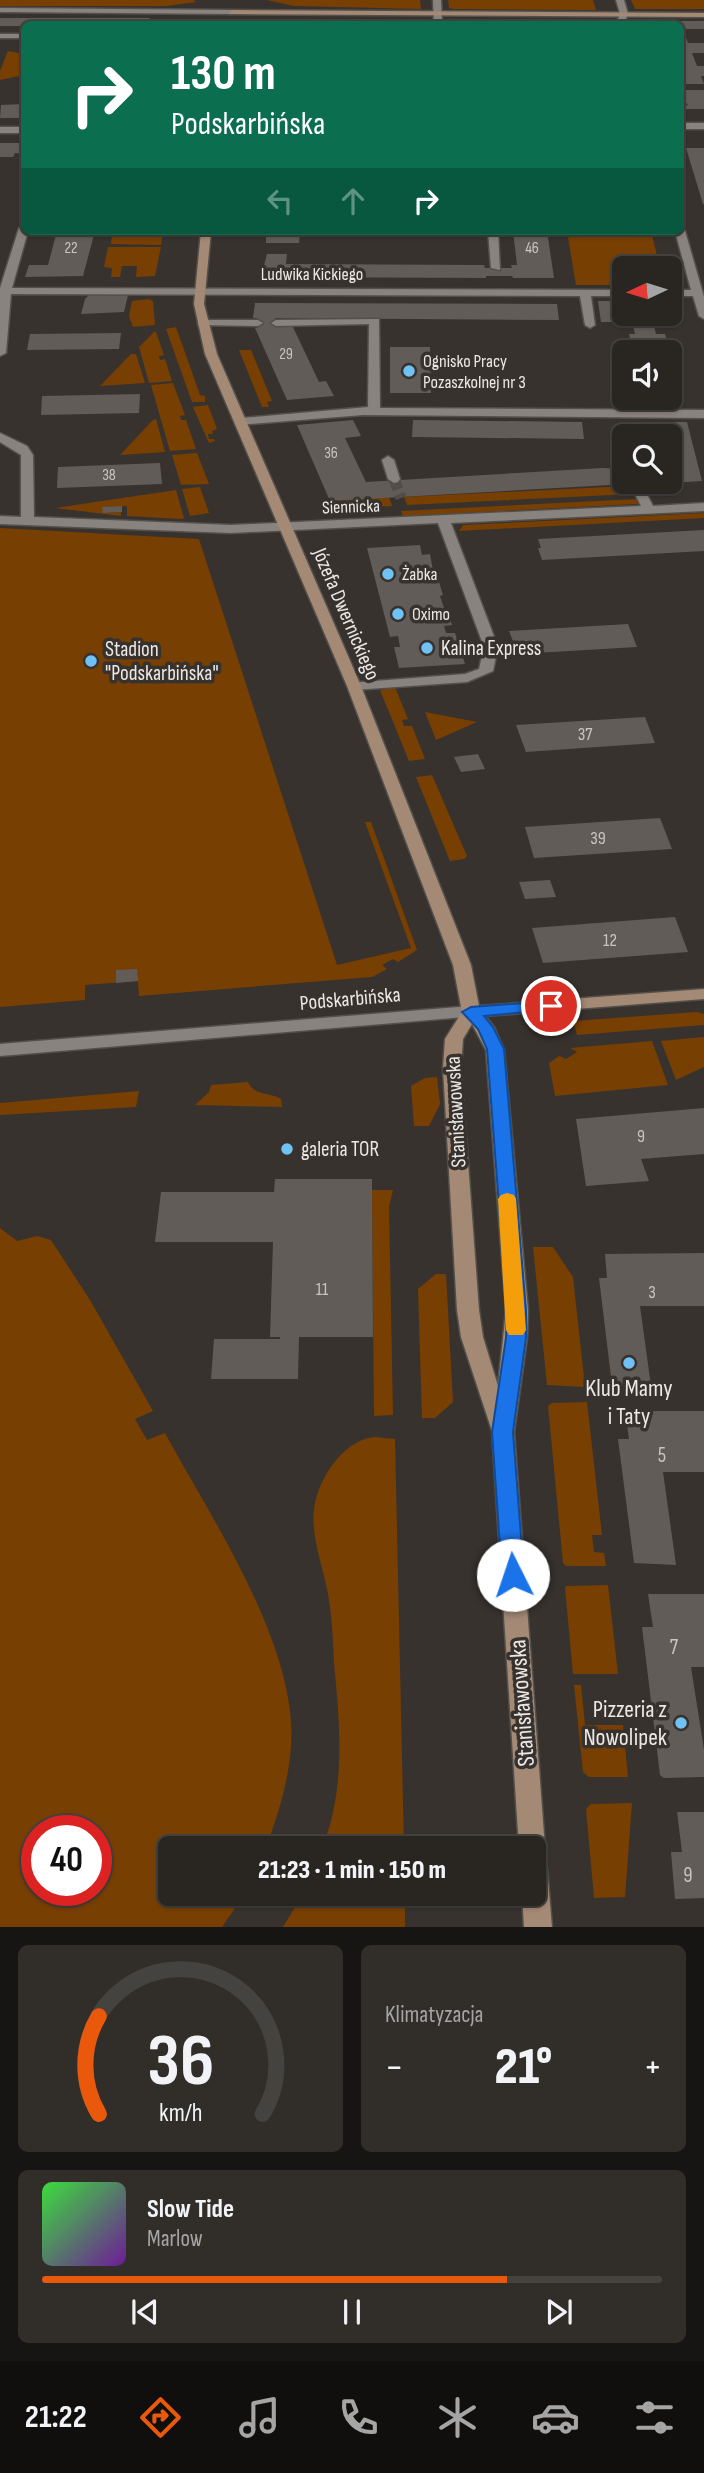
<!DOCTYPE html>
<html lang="pl">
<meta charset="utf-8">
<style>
body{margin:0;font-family:"Sofia Sans Condensed",sans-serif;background:#312e2a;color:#f1f3f6;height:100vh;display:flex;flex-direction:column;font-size:26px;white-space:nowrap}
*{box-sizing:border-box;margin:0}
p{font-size:23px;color:#a5a5a5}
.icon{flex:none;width:38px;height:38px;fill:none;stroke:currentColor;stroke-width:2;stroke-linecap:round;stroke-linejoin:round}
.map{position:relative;height:1927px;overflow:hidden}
.details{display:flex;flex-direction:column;gap:18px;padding:18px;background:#171513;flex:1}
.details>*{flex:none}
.top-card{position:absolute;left:21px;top:21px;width:663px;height:214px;border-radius:10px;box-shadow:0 2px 5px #0004,0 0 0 2px #454340;background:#0b6e4f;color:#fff;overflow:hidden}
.needle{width:46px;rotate:266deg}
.tools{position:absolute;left:612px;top:256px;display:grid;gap:14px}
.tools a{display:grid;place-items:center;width:70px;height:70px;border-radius:10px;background:#292622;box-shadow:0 2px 5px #0004,0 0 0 2px #454340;font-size:35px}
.speed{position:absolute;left:21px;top:1815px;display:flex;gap:14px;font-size:35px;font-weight:700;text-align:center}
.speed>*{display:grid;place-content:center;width:91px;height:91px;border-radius:50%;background:#292622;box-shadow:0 2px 5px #0004,0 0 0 2px #454340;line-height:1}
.speed .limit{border:10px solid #d22;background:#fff;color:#111}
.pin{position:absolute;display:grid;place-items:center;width:60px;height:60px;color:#fff;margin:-30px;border:4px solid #fff;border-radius:50%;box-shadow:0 2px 7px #0007}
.me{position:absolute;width:77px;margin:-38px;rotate:356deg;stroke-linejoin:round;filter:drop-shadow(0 0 5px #0008)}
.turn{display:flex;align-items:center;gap:24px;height:147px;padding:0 35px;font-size:32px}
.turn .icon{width:91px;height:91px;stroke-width:2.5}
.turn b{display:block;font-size:49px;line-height:60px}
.lanes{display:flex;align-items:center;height:66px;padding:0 35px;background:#0003;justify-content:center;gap:35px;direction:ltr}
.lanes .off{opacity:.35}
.big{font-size:52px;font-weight:800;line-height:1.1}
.details .tile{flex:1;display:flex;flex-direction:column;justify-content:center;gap:10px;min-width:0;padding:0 24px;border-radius:10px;background:#312e2a}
.details .dial{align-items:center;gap:0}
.dial svg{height:182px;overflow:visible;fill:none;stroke:#454340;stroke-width:7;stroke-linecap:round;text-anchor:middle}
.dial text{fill:#f1f3f6;stroke:none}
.song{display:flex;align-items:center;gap:21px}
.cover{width:84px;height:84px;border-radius:10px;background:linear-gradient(135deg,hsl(120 70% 55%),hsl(280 70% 35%))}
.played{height:7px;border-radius:4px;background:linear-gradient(90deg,#ea580c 75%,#454340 75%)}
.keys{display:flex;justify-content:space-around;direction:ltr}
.heat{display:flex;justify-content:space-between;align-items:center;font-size:38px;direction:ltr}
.details .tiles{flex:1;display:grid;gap:18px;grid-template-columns:1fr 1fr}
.tile:last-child{grid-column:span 2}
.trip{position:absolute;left:158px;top:1836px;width:388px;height:70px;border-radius:10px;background:#292622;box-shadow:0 2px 5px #0004,0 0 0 2px #454340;font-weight:800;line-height:70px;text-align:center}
.tab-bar{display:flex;height:112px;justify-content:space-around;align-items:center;background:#100f0e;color:#a5a5a5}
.tab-bar .icon{width:49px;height:49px}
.tab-bar .on{color:#ea580c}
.tab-bar b{font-size:32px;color:#f1f3f6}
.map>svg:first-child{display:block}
.green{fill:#783f02;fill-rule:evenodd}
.building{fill:#615c58}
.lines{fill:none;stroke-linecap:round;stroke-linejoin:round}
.street-tunnel{stroke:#524d4a;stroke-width:11;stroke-dasharray:11 5;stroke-linecap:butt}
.street-casing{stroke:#53504c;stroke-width:3}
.secondary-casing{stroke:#53504c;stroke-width:3}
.street{fill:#89837f;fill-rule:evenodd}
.secondary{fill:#a48975;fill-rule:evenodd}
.route{fill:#1a73e8;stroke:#114b97;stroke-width:2}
.slow{fill:#f59e0b}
.poi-dot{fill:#70c1f4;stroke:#37322e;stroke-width:2.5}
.labels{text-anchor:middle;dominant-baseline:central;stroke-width:7;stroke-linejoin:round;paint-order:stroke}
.far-number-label{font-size:16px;fill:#c8c5c2}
.far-street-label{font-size:18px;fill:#ebe8e6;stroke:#37322e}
.far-poi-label{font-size:18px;fill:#ebe8e6;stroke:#37322e;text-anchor:start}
.number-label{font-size:18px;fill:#c8c5c2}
.street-label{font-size:21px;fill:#ebe8e6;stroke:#37322e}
.poi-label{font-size:21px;fill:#ebe8e6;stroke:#37322e;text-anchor:start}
.near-number-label{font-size:21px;fill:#c8c5c2}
.near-poi-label{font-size:24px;fill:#ebe8e6;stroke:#37322e}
.near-street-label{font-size:24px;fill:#ebe8e6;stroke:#37322e}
</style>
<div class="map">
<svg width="704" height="1927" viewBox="0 0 704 1927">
<rect width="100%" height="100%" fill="#37322e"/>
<path class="green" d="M0 0H194L196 2 167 6H0Z
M267 0H420L421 9 294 6Z
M448 0H593L596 10 454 9 449 8Z
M631 0H704V9H635Z
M8 51 24 54V75L0 80V71Z
M112 231H163L161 245 111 244Z
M567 231H651L660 268H625V285H576Z
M108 247H161L155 276 136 277 137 266H122L120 277H111L112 268 104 267Z
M148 299 153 301 155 325 133 327 129 316 132 301Z
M176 327 200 395 205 396V402H192L166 329Z
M154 332H156L164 355 159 356 160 360 165 359 172 381 149 383 139 347Z
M239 350H251L272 401 267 402 269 407H262Z
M131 354H136L145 383 100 386Z
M173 383 185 415 180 416 181 420H186L196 449 170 451 151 385Z
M208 405 217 429 212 431 213 434H208L209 439H214L215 441 209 443 193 407Z
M156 419 165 452 120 455 153 420Z
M197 453 209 484 181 485 172 455Z
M629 486 633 494 407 505 404 497Z
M200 487 209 513 190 516 182 489Z
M176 490 184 518 181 519 127 516V506L103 507V513L121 512V516L55 508Z
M389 497 392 506 334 509 330 501Z
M637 499 639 503 636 504 403 516 401 511Z
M704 513V518L459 531 463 525Z
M0 528 199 539 337 965 411 948 365 822H371L417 950 398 962 393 959 382 965 387 969 372 977 139 996 138 981 85 985V1000L0 1007Z
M395 687 408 719 402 720 404 726H412L425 759 409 761 380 690Z
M425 712 477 722 436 740Z
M432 775 467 856 464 859 450 861 416 777Z
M697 1012 704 1014V1025L577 1035 573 1021Z
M704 1037V1067L676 1080 661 1041Z
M652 1041 668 1085 555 1096 549 1063 559 1056 566 1059 577 1052 570 1048Z
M437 1077 440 1104 429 1126H414L411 1086 425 1078Z
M248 1082C254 1096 270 1092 281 1099L282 1107 195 1105 209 1092 211 1085Z
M139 1091 136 1107 0 1115V1103Z
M372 1190H393L389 1207 393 1415 374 1416Z
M0 1228 17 1241 37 1236 51 1240 90 1300 153 1411 135 1419 147 1440 165 1433C211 1518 298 1646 291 1745 289 1781 278 1814 266 1848H170V1894H245L222 1927H0ZM37 1830H96V1890H37Z
M533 1247H553L573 1277 585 1387 547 1385Z
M436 1274H446L453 1402 435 1418H422L418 1289Z
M587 1402 602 1535H592L594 1552 604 1553 606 1566H566L563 1563 548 1406 552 1403Z
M374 1437 395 1439 404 1848H322C346 1789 340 1725 334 1663 333 1640 332 1616 328 1594 323 1566 311 1538 314 1510 317 1480 343 1440 374 1437Z
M608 1585 618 1674H573L565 1588 566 1586Z
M574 1685H581L585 1725H623L628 1777H589L583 1772Z
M632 1803 625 1897 594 1898 586 1809 591 1804Z
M303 1894H405V1927H283Z"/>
<path class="building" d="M0 18H150L148 24 24 26H0Z
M273 19H419V24H272Z
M459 20H597L598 24H459Z
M648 21H704V29H683L688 43H704V53H692L697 66H704V76H701L704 84H681V24H649Z
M683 90H704V109H685L684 106 688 105 681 97 685 96Z
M24 104V118H0L1 105Z
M0 143H24V154L15 153 13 157H0Z
M686 148H704V204H703Z
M57 231H95L83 276 25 277 29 265H48Z
M513 231H547L554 278H513L512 276H486V278L261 277 267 254H287L286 264 484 265 485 268H512L511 265H517Z
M266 233H300L299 243H266Z
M89 295H128L124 312 81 314 85 299Z
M671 300 677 322H653L656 334H665L670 352H633L629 334H635L632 322H601L598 301H625V313H670Z
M255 303 557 304 559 320 275 318 276 326 292 325 319 382 326 381 334 396 287 400 255 328 259 327 257 318H253Z
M121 333 119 349 27 350 30 334Z
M390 347H430L431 393H390Z
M670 358 682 401H643L642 397H670Z
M140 394 139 413 41 415 42 396Z
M353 420 361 436 345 438 366 482 602 468 625 469V481H645V483L330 501 297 425Z
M413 420 582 422 584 439 412 437Z
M645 422H687L702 481 670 483V436H648Z
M160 463 162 484 57 488 58 467Z
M122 506V512L103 513 102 507Z
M704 530V551L542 560 538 548H541L538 539Z
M420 545 422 555 430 554 435 582H439L443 595 440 596 445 611H448L452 625 444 626 446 633H455L465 664 399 668 394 647H400L398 636 390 637 367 548Z
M628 624 637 647 518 654 509 631Z
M645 717 655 743 526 752 516 725Z
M478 754 485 769 461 772 454 757Z
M660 818 672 849 534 858 525 827Z
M550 880 556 897 525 899 519 882Z
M675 917 688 952 543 963 532 928Z
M137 969 138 981 116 983V970Z
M704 1108V1154L641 1159 649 1181 586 1186 576 1119Z
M275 1179H372L373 1337H299L298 1379H211L214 1339H280V1337H270L273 1242H155L161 1192H274Z
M704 1253V1306H640L651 1386 612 1385 599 1278H607L605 1254Z
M625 1411H704V1472H663L676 1565 634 1563 618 1439H629Z
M648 1594H704V1667H691L704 1750V1777L664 1778 660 1775 642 1627H653Z
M677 1812H704V1898L675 1899 671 1852H682Z"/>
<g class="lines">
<path class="street-tunnel" d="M394 479 401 498"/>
<defs>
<path id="street" d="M433 0H441L442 24H434Z
M616 0H624L628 14 624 24H616L620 14Z
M0 8 232 10 236 12 232 14 0 12Z
M0 34H24V38H0Z
M681 123H704V129H681Z
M0 127H24V133H0Z
M24 225V231H28L12 288 625 290V296H591L595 325 590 328 585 325 580 296 11 294 6 353 0 356V288L19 228Z
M681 228 685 231 704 297V319L699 316 693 296H670V290H691L675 231H681Z
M488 231H498L500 270 491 268Z
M379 319 380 408 704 410V418L363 415 238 425V419L242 418 368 407 369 324 276 326 271 323 276 320Z
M202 320H258L263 323 258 326 198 325V321Z
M0 433 27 446 33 455 34 517 231 525 641 506 630 484 632 481H640L653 506 704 503V511L451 523 498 647 493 671 467 682 354 690 349 689 347 686 349 683 465 674 479 669 484 647 438 523 231 533 0 524V516L21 517V455L0 442Z
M388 456 394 460 400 479 398 482 394 483 388 479 382 460Z
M471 1006 477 1008 480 1012 477 1016 0 1056V1044Z"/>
<path id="secondary" d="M232 10 704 13V17L229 14Z
M201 231H211L204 304 217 354 361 686 471 965 479 1006 704 989V999L485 1016 494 1027 504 1050 528 1310 527 1338 514 1432 545 1848 539 1858 543 1859 547 1868 552 1927H524L522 1894H534V1848H519L492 1431 461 1337 457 1310 443 1068 445 1039 462 1012 453 965 347 686 205 354 194 304ZM472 1024 486 1050 506 1310 498 1386 483 1337 479 1310 461 1068 463 1039Z"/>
</defs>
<use href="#street" class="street-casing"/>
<use href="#secondary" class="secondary-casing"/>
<use href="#street" class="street"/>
<use href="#secondary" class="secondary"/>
</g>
<path class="route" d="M551 1001 559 1006 557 1009 484 1016 493 1027 504 1049 526 1310V1338L513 1432 524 1575 520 1581 513 1584 505 1581 502 1575 492 1432 506 1338 507 1310 487 1049 478 1029 462 1012 471 1007Z"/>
<path class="slow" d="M507 1193 514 1195 516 1199 526 1330 523 1335H509L506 1330 498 1199 501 1195Z"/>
<g class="poi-dot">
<circle cx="409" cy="371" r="7"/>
<circle cx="388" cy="574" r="7"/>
<circle cx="398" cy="614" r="7"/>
<circle cx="427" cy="648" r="7"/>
<circle cx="91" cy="661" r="7"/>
<circle cx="287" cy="1149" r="7"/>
<circle cx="629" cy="1363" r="7"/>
<circle cx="681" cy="1723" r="7"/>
</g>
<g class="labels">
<g class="far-number-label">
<text x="71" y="248">22</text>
<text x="532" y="248">46</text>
<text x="286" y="354">29</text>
<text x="331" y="453">36</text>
<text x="109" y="475">38</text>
</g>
<g class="far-street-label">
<text x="312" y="274">Ludwika Kickiego</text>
<text transform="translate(351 507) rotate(-2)">Siennicka</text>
</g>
<g class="far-poi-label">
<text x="423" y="361">Ognisko Pracy<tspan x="423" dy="21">Pozaszkolnej nr 3</tspan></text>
<text x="402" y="574">Żabka</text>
<text x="412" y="614">Oximo</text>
</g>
<g class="number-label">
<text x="585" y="734">37</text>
<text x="598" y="838">39</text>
<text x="610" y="940">12</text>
<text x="641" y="1136">9</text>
<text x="322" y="1289">11</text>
<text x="652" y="1292">3</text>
</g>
<g class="street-label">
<text transform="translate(346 614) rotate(67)">Józefa Dwernickiego</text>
<text transform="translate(350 999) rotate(-5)">Podskarbińska</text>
<text transform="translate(456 1112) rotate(-93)">Stanisławowska</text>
</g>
<g class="poi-label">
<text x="441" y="648">Kalina Express</text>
<text x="105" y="649">Stadion<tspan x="105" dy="24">"Podskarbińska"</tspan></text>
<text x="301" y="1149">galeria TOR</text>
</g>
<g class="near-number-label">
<text x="662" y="1455">5</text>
<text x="674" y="1647">7</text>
<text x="688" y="1875">9</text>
</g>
<g class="near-poi-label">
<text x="629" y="1388">Klub Mamy<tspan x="629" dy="28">i Taty</tspan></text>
<text x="667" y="1709" text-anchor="end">Pizzeria z<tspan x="667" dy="28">Nowolipek</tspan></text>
</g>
<g class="near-street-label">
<text transform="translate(522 1703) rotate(-94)">Stanisławowska</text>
</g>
</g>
</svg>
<div class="tools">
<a><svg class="needle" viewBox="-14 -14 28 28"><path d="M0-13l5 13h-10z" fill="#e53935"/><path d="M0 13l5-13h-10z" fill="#a5a5a5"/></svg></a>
<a><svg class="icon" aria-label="sound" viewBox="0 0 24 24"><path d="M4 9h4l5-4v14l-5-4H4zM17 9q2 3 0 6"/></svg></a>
<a><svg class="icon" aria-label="search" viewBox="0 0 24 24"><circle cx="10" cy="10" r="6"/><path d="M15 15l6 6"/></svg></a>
</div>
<div class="speed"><div class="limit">40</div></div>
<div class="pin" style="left:551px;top:1006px;background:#d93025"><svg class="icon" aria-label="arrive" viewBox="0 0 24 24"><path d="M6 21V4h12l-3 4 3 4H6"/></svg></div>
<svg class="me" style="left:513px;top:1575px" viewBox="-20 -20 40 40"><circle r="19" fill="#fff"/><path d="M0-13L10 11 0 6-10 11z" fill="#1a73e8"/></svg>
<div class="trip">21:23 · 1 min · 150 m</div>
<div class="top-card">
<div class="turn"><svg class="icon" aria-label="right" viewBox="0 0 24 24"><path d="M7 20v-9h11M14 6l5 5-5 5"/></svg><div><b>130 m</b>Podskarbińska</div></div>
<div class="lanes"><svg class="icon off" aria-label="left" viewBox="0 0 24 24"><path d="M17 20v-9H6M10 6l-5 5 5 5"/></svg><svg class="icon off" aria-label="ahead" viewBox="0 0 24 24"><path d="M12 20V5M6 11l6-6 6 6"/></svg><svg class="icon" aria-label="right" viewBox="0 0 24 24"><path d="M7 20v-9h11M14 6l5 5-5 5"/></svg></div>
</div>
</div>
<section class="details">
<div class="tiles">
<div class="tile dial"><svg viewBox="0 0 100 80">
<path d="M14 69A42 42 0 1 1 86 69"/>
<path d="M14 69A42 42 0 0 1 14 26" stroke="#ea580c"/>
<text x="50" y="56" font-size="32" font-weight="700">36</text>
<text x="50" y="72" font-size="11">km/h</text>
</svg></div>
<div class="tile"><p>Klimatyzacja</p>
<div class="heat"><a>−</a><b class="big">21°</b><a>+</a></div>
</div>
<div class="tile">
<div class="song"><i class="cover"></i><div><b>Slow Tide</b><p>Marlow</p></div></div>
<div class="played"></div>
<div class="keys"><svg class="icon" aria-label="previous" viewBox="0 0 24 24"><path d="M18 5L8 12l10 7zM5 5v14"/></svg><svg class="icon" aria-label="pause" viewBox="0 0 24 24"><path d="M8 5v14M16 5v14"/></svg><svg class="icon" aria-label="next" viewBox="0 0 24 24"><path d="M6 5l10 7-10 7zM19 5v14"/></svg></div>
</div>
</div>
</section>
<nav class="tab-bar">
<b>21:22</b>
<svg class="icon on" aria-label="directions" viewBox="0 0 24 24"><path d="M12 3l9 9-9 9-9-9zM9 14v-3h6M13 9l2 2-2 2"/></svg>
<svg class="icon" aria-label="music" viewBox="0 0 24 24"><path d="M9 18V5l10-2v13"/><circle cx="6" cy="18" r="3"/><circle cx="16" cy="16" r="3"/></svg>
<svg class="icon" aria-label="phone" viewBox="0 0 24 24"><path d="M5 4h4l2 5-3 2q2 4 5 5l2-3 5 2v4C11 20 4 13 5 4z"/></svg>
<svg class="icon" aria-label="climate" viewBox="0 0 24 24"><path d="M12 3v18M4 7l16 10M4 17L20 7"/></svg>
<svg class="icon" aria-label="car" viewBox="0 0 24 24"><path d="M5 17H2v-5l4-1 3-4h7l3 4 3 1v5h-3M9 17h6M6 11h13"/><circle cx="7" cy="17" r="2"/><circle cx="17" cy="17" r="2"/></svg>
<svg class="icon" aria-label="filters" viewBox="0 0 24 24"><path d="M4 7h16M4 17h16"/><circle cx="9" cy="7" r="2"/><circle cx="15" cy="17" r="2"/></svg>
</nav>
